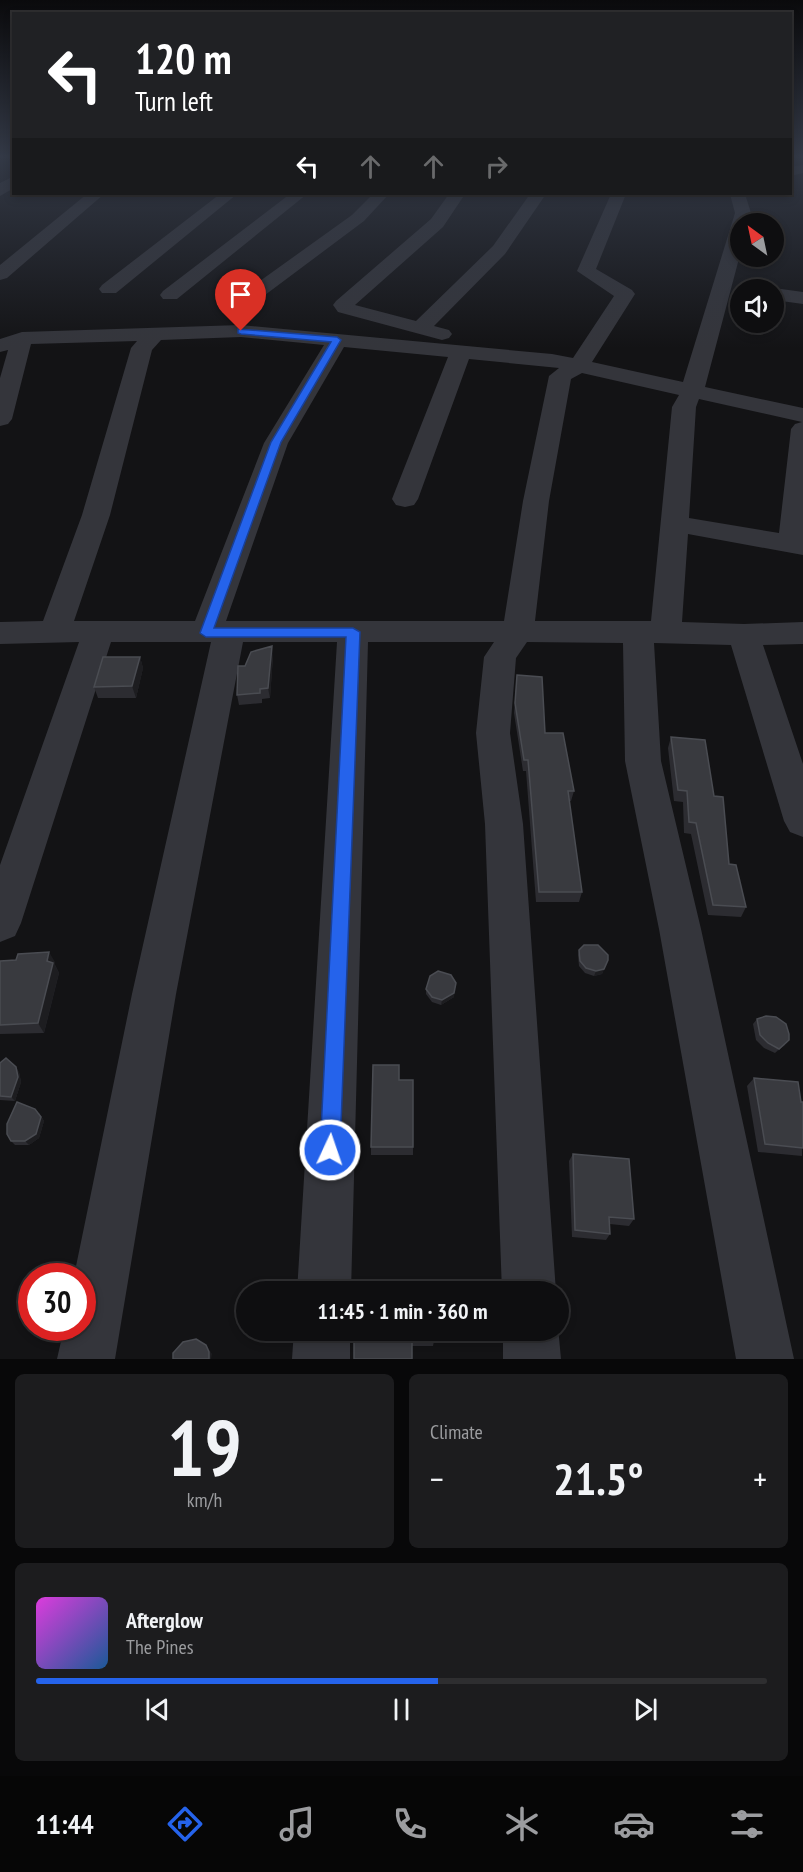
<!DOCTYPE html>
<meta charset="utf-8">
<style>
body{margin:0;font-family:"PT Sans Narrow",sans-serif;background:#1c1c1e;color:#f1f3f6;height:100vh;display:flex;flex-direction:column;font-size:22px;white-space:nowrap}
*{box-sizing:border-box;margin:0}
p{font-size:20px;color:#9b9c9f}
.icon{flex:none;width:33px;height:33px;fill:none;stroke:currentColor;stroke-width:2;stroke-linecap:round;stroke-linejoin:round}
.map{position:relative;height:1359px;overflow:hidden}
.sheet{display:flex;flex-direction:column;gap:15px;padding:15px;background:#080809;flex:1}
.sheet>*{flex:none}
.banner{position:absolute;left:12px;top:12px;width:780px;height:183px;border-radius:0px;box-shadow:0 3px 9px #0003,0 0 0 2px #2e2e30;background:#202124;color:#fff;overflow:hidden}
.needle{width:39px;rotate:327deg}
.fabs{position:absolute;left:730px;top:213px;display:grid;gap:12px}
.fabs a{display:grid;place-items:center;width:54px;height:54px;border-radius:50%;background:#0e0e10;box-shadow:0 3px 9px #0003,0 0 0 2px #2e2e30;font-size:30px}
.speed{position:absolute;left:18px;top:1263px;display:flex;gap:12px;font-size:30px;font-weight:700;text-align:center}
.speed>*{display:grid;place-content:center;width:78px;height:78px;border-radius:50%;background:#0e0e10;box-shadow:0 3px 9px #0003,0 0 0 2px #2e2e30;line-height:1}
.speed .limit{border:9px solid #d22;background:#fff;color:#111}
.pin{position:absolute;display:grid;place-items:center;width:51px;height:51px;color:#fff;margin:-62px -26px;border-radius:50% 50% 50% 0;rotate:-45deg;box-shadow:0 0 6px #0007}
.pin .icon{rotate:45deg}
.me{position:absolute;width:66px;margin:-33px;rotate:3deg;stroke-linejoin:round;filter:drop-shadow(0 0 4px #0008)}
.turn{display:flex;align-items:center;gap:21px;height:126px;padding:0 24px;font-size:27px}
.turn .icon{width:78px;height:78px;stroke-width:2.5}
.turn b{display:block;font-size:42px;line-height:51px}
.lanes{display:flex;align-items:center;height:57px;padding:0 24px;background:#0003;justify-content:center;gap:30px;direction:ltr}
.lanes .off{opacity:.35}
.big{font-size:45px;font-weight:700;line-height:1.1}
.sheet .widget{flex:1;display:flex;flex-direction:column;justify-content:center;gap:9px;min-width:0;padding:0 21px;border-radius:9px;background:#1c1c1e}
.sheet .dial{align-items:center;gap:0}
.dial b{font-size:78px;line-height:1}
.song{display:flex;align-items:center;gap:18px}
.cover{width:72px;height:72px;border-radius:9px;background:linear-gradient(135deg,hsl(300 70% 55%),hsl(210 70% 35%))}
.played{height:6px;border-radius:3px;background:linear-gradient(90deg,#2563eb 55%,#2e2e30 55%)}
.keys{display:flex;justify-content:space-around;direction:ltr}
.heat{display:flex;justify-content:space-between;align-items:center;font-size:33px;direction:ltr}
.sheet .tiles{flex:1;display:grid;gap:15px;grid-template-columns:1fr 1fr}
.widget:last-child{grid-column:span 2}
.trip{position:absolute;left:236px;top:1281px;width:333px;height:60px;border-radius:30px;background:#0e0e10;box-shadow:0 3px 9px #0003,0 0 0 2px #2e2e30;font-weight:700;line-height:60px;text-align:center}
.tabs{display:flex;height:96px;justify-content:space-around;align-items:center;background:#060606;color:#9b9c9f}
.tabs .icon{width:42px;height:42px}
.tabs .on{color:#2563eb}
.tabs b{font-size:27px;color:#f1f3f6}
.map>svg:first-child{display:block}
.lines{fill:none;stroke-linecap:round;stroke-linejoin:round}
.minor{fill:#34353b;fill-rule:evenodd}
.wall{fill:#2c2c31}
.shaded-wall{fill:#1d1d20}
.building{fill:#393a3f;stroke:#4a4c52;stroke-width:1.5}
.route{fill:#2563eb;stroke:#184099;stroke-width:1.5}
</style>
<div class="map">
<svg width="803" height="1359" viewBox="0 0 803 1359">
<rect width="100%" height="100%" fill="#131315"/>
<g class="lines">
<path class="minor" d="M803 165V173L790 176V167Z
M14 176V188L0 196V183Z
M87 194H104L7 278 0 280V265Z
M220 194H237L116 293H102L99 289 102 285Z
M290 194H307L177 299H163L160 295 163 291Z
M373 194H389L364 221 253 304H239L236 300 239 296 352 215Z
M449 194H465L443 227 355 305 416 321 493 246 530 194H546L505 254 434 326 449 330 452 334 449 338 442 340 338 312 333 305 336 301 431 219Z
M611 194H626L596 269 632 290 635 294 592 362 683 382 735 213 730 194H745L751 213 748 224H741V251L705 387 803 408V555L688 534 682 622 744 624 803 622V644L763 645 803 764V837L790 832 784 821 731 645 654 643 661 761 701 929 794 1359H736L659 929 625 761 623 643 527 642 516 658 510 733 523 824 556 1292H502L485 824 476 733 484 657 494 642H368L351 1292H297L337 642H243L176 994 115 1359H57L64 1328H82V1276H74L132 994 211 642H111L21 923 15 936 0 942V865L79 642 0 644V622L43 621 82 515 131 348 137 341 31 344 12 419 8 424 0 426V378L8 350 0 352V339L22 332 241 325 552 354 573 358 614 296 577 271ZM241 337 324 345 264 443 195 621H74L110 515 152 350 161 340ZM344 347 448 357 392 499 396 505 405 507 414 505 418 499 469 359 559 368 549 376 523 501 504 621H226L288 443ZM582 373 679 395 672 407 651 621H535L549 501 571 379ZM699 399 802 422 795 424 791 429 779 533 689 518 696 407Z
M774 288 803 292V304L774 300V290H769Z
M558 1327 561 1359H503V1330H558Z
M294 1330H350V1359H292Z"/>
</g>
<path class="wall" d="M273 656 270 698 262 699V703L239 705 237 695 245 666Z
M140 657 143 668 136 698H98L94 687Z
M517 675 574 791 571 801H569L582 892 579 902H536L526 771H523L514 713Z
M671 737 714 796 729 864 746 907 741 917 708 915 691 834 684 833 683 802 674 801 668 748Z
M579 950 606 965 602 974 594 976 585 973 579 966 578 955Z
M0 961 55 962V965L59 973 44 1033 0 1034Z
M426 989 454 997 441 1005 432 1002 426 994Z
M757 1019 785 1045 775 1053 764 1048 756 1040 753 1024Z
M0 1063 19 1072 21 1082 15 1101 0 1100Z
M754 1078 801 1102H803L802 1156 758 1152 747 1086Z
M399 1080H413V1155H371V1147Z
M39 1113 44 1121 39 1138 29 1145H15L11 1141Z
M573 1154 634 1219 629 1226 610 1224V1234L606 1240 572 1237 569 1161Z
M354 1330 434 1341 433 1346H412Z"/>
<path class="shaded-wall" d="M272 646 273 656 270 698 268 688Z
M140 657 143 668 136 698 132 686Z
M49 952 55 962V965L59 973 44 1033 38 1023Z
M608 960 602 974 594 976 596 971Z
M456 983 454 997 441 1005 442 1000Z
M789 1040 785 1045 775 1053 779 1049Z
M16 1067 19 1072 21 1082 15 1101 11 1097Z
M35 1109 44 1121 39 1138 29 1145 25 1141Z
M206 1345 212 1354 211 1359H209Z"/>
<path class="building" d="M272 646 268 688 260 689V693L237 695 238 666H245L251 652Z
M103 657H140L132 686 94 687Z
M517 675 542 677 545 733H563L574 791H568L582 892H539L528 760H524L515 703Z
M671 737 705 740 714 796 723 797 729 864 736 865 746 907 713 905 696 823 689 822 687 791 678 790Z
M584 945H598L608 955V960L604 969 596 971 586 968 580 961 579 950Z
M49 952 47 961 53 963 38 1023 0 1025V961L16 960 18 954Z
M438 971 451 975 456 983 454 993 442 1000 432 997 426 989 430 976Z
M766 1016 776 1017 786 1024 789 1034V1040L779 1049 768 1043 760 1035 757 1019Z
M6 1058 16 1067 18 1077 11 1097 0 1096V1063Z
M373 1065H399V1080H413V1147H371Z
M754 1078 798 1082 801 1102H803V1148L765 1144Z
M17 1102 35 1109 41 1117 36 1134 25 1141H11L7 1134V1124Z
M573 1154 629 1159 634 1219 609 1217 610 1234 575 1230Z
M355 1287H422V1292H355Z
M354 1330H434V1341L412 1342V1359H354Z
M196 1339 206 1345 209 1352V1359H173V1353L183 1342Z"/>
<linearGradient id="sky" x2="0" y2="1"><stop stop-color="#0a0a0c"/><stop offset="0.45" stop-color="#333946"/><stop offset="1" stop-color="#333946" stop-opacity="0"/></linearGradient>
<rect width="803" height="348" fill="url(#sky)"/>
<path class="route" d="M238 329 337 337 341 340 281 442 214 628H353L360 632 340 1150 337 1157 330 1161 323 1157 320 1150 346 637H206L200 633 271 442 331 342 241 334 238 333Z"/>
</svg>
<div class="fabs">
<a><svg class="needle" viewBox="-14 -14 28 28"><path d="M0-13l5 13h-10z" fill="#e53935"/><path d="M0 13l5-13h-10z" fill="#9b9c9f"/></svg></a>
<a><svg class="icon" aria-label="sound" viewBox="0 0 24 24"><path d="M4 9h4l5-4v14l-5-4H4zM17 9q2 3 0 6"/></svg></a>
</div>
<div class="speed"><div class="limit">30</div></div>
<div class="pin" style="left:241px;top:331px;background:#d93025"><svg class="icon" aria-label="arrive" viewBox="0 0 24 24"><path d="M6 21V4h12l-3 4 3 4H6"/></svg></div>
<svg class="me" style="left:330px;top:1150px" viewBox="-20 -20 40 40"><circle r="17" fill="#2563eb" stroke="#fff" stroke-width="3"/><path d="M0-11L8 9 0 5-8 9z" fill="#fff"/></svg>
<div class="trip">11:45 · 1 min · 360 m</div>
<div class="banner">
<div class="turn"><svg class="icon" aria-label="left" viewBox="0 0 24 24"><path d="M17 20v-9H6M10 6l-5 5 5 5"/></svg><div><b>120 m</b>Turn left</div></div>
<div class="lanes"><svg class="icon" aria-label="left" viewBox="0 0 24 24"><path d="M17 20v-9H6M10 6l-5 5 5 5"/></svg><svg class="icon off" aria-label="ahead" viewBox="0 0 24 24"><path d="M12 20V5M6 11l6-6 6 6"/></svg><svg class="icon off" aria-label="ahead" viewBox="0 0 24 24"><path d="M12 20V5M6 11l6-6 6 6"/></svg><svg class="icon off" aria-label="right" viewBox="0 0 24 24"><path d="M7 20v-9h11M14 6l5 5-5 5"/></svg></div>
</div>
</div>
<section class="sheet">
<div class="tiles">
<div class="widget dial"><b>19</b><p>km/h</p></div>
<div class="widget"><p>Climate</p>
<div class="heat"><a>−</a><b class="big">21.5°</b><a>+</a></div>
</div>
<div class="widget">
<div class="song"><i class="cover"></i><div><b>Afterglow</b><p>The Pines</p></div></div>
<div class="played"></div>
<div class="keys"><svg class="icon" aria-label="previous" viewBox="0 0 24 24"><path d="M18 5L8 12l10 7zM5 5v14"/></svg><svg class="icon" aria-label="pause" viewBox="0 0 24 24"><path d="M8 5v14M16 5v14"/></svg><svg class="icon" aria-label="next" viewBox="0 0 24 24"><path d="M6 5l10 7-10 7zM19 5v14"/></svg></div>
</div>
</div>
</section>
<nav class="tabs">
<b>11:44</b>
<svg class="icon on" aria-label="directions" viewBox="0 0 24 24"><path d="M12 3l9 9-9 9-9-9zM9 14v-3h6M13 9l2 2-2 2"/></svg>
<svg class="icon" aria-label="music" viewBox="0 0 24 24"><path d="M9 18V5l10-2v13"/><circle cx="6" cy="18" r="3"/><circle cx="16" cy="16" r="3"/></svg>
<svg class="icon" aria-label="phone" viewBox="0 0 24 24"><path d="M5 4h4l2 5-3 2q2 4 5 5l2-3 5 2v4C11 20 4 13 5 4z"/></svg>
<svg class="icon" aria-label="climate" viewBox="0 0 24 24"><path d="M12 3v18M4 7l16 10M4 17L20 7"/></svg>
<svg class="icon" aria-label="car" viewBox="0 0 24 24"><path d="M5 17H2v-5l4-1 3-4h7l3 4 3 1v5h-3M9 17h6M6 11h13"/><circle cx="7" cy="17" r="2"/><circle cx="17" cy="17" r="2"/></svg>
<svg class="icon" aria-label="filters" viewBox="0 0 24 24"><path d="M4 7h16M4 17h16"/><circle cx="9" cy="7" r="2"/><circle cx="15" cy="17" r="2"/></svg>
</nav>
